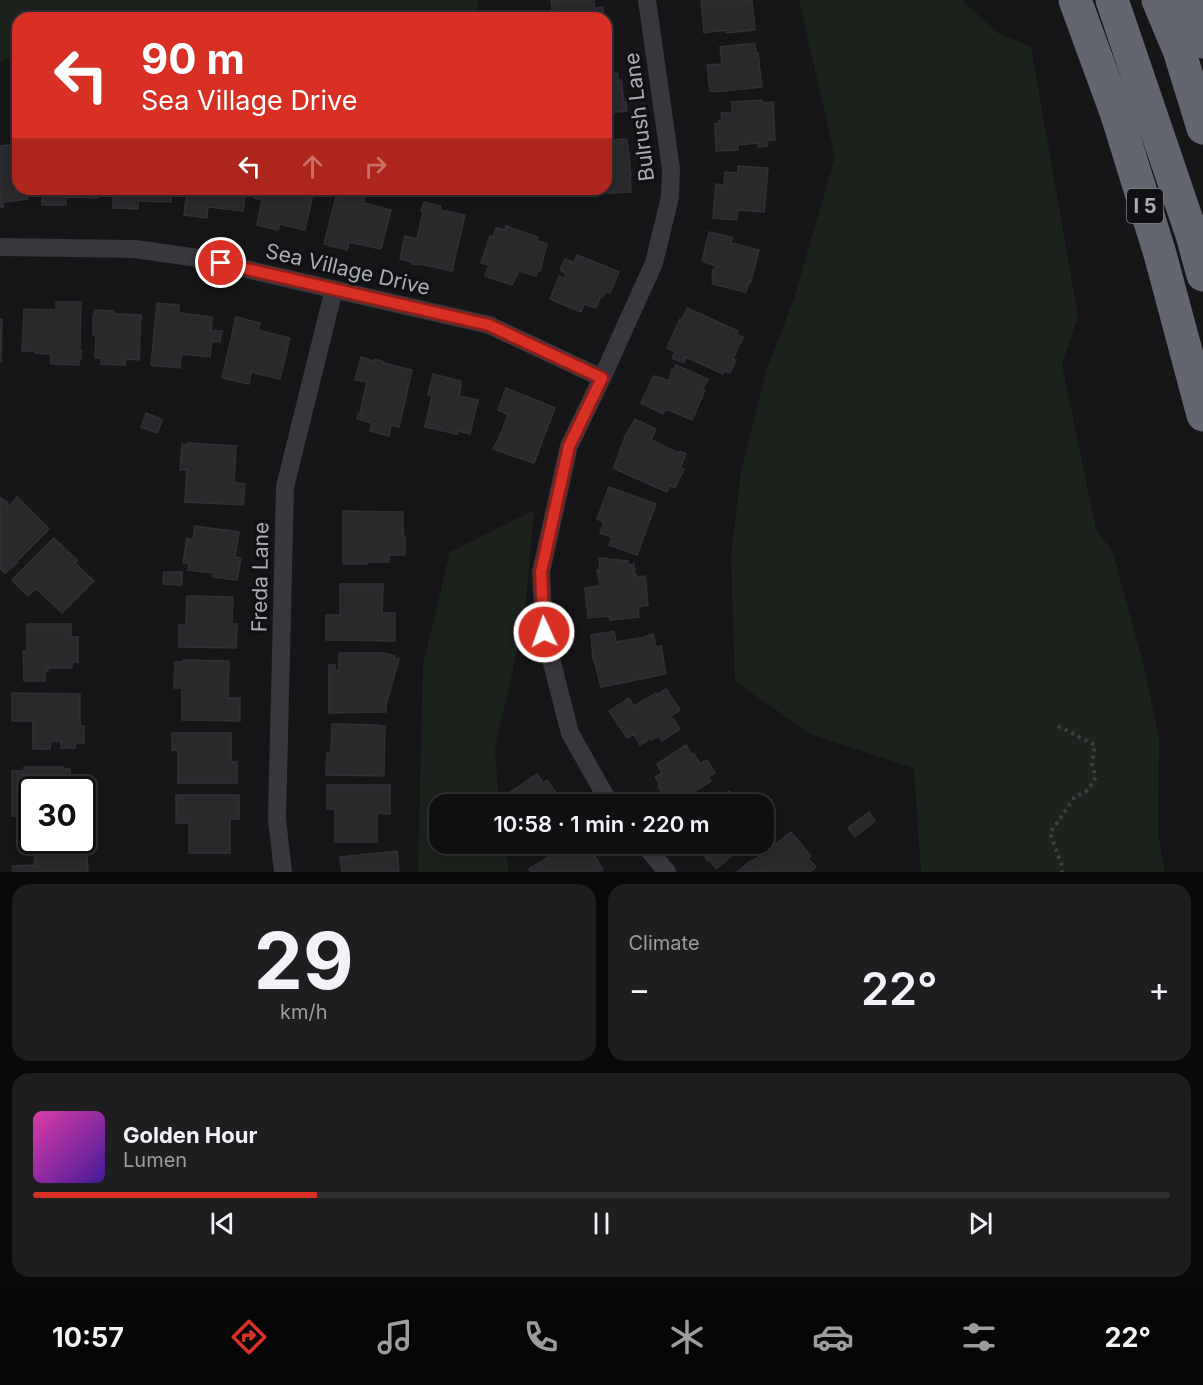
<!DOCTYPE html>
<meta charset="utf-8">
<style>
body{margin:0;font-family:Inter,sans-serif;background:#1e1e20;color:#f1f3f6;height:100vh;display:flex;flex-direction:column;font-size:22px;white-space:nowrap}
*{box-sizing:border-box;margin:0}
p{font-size:20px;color:#9c9d9f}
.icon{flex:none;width:33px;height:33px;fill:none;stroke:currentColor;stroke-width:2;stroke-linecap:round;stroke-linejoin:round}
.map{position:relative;height:872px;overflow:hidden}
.details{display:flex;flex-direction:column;gap:12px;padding:12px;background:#09090a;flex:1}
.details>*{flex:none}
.guide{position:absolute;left:12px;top:12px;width:600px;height:183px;border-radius:18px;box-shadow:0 3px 9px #0003,0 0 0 2px #303032;background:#d93025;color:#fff;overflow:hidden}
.speed{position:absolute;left:18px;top:776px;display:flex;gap:12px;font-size:30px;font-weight:700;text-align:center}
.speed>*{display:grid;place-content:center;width:78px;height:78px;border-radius:50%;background:#101012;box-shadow:0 3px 9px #0003,0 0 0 2px #303032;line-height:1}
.speed .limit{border:3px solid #111;border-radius:9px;background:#fff;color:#111}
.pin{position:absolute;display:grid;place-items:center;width:51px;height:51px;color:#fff;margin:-26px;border:3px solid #fff;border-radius:50%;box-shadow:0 2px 6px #0007}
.me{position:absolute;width:66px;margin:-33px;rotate:357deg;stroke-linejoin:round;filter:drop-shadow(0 0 4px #0008)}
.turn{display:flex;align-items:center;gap:21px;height:126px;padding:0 30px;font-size:27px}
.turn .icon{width:78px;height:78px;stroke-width:2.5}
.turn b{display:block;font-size:42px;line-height:51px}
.lanes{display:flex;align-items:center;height:57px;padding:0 30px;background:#0003;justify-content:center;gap:30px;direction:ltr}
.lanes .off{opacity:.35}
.big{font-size:45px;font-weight:600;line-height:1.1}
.details .tile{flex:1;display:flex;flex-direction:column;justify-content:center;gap:9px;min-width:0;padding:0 21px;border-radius:18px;background:#1e1e20}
.details .dial{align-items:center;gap:0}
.dial b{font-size:78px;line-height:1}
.song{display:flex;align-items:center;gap:18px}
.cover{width:72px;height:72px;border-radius:9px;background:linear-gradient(135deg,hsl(320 70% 55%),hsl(260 70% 35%))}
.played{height:6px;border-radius:3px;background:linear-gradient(90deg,#d93025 25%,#303032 25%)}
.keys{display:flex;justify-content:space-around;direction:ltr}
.heat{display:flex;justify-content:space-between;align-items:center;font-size:33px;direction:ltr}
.details .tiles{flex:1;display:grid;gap:12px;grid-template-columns:1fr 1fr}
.tile:last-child{grid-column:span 2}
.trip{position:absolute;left:429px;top:794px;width:345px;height:60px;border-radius:18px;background:#101012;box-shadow:0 3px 9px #0003,0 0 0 2px #303032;font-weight:600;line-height:60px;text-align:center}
.dock{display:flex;height:96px;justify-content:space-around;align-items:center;background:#060607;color:#9c9d9f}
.dock .icon{width:42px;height:42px}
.dock .on{color:#d93025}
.dock b{font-size:27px;color:#f1f3f6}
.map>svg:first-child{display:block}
.green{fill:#1c231d}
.building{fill:#29292c;stroke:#303034;stroke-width:1.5}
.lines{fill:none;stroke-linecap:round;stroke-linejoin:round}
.path{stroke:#3d3f44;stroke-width:4;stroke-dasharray:3 4.5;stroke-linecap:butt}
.minor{stroke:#37383d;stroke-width:18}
.motorway{stroke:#63666e;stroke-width:33}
.route-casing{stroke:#8d1f18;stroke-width:15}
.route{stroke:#d93025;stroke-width:10}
.labels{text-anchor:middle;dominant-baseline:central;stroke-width:6;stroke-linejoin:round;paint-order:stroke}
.shield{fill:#111113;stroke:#7b7e86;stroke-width:1.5}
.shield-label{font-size:20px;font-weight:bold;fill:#a8adb8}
.street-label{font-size:21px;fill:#a8adb8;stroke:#111113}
</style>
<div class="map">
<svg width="1203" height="872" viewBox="0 0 1203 872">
<rect width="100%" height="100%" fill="#161618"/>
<path class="green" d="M0 0H478L477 18H18V56L0 61Z
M799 0H962L996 32 1031 47 1078 316 1062 365 1096 529 1113 553 1144 667 1159 738 1158 834 1165 872H921L914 768 810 734 735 681 731 556 741 471 767 369 795 296 835 157Z
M534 510 524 621 495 748 499 804H440V843H504L509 872H418L423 664 450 552Z"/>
<path class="building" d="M551 0H594V8L603 7 604 18H553Z
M701 0H752L755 30 726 33V30L704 33Z
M755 43 756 54 758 53 762 87 714 92V91H710L707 65 722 64 720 47Z
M606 56 607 63H610L611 74 618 73V80H621L624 102 626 101 627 111 606 113Z
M762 100V103L773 102 775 140H768L767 146 758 147V143L738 145V150L716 151 715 124H719V121H722L721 113H732V102Z
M627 139 631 176H630L631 192 596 194 595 189H606V140Z
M18 144V189H27L28 199 3 202V207H0V146Z
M738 166 768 168 764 212 738 210 737 220 713 218 716 184 724 185 725 172 738 173Z
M42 189H99L98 198 66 197V205H42Z
M113 189H171V202L138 201V209L113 208Z
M187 189H246L243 211 208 207 207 218 184 215Z
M256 189H314L305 230 280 224 278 230 257 225 262 200 254 198Z
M338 189H360L366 190 363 203 391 210 381 249 349 242 347 250 324 244Z
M424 202 441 206 440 210 465 215 452 271 421 264 420 265 412 264V262L400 259 405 236 417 239 423 212 421 211Z
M506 226 538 237 537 241 547 244 540 271 538 270 536 276 519 271 512 285 485 276 489 265 481 263 490 236 493 237 496 228 505 230Z
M709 232 732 237 731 243 759 250 751 282 749 281 746 292 712 284 714 279 712 278 713 270 715 271 716 266 702 261Z
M577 255 619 272 610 293 605 291 603 297 601 296 596 308 584 304 581 312 550 299 559 276 564 279 566 273 560 270 565 259 574 263Z
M56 302H81L80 351H82L81 359H79V365L51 364V354L35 353V351H22L24 309 56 310Z
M157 303 179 305V313L212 317 211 331H222L220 342 212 341 210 357 181 354 180 368 151 365Z
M687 308 738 331 736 334 743 337 733 359 736 360 730 373 724 371 723 374 686 357 684 363 672 358 675 352 667 348 680 319 682 320Z
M95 310 114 311V314L141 315 139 360 125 359V365L101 364V358H95L96 335H93V314H95Z
M236 317 260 323 258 330 290 338 280 379 251 372 249 384 222 378Z
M0 319H2L1 362H0Z
M361 357 374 361 375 359 384 362 383 363 412 370 399 427 391 425 389 436 370 431 372 423 357 419 358 413H360L367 382 355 380Z
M676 365 708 379 703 389 705 390 692 420 666 409 663 414 641 403 654 376 669 381 672 369H674Z
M433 374 461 381 460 385H461L459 396 478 400 470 434 458 431 457 434 425 427 432 396 428 395Z
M506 388 555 408 534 463 493 449 496 443H497L508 415 498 410Z
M146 413 163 420 157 433 141 427Z
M635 419 656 429 651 440 679 453 680 451 686 454 680 468 684 469 675 488 670 485 667 492 613 468 621 450H620L625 438H624Z
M188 443 236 446 234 483 245 484 243 505 185 502 187 470H180L182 444 188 445Z
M609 487 656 504 637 555 609 545 612 537 600 533 604 522 597 519Z
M0 497 8 503 7 504 9 506 17 497 49 529 17 561 18 562 5 573 0 568Z
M343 511 403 512V536H405V555H389V562H367V564H343Z
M195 526 239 532 235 557 241 558 237 580 213 577 214 573 188 570 189 564 183 563 187 538 193 540Z
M54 538 77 560 75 563 94 581 62 613 36 588 28 596 12 580Z
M599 558 628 561V565L634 564 635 575H637V577L645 576 648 605 640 606V608H638L639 617 610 620 609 616 588 618 585 588 600 586 597 570H600Z
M164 572H182V585L163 584Z
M340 584H383L382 613H395V641L326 640V615H340Z
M187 596 233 597 232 624H237L236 648 179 647V625H186Z
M27 624H71V637H78V662H72V668H47L48 671H45V681H24L23 651H27Z
M614 631 616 642 646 637V636L653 634 656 647 661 646 666 674 601 687 594 659H593L591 635Z
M339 653H384L395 656 394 658 399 659 386 705V712L329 713V665H335V670L339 671Z
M183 660 229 661 228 698H240V721L182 720V688H174L175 662H183Z
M666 689 680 710 671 716 680 729 662 741 658 736 652 740 651 738 640 745 634 734 627 738 609 711 629 698 634 706 656 693 657 695Z
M12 693 80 694V726H84V743H76L75 748H61V741H51L50 749H33V721H12Z
M332 724 378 725V726H385L384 776 326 775 327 753H331Z
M172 733H231V762H237V783H178V750H172Z
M686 745 692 755 694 754 700 764 707 760 715 773 708 777 711 781 675 804H669L658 786 660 784 655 777 662 773 657 764Z
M24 767H63V769H70V789H32V816H12V771H24Z
M537 774 543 783 547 780 564 804H512L506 795Z
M327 785H390V814L377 813V842H335V809H327Z
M729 791 739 804H713Z
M176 795H239V819H230V853H189V823H176Z
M869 812 875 821 855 837 848 828Z
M791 832 811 856 808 858 816 867 810 872H737L752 860 753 861 770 848 769 847 775 842 776 844Z
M82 833H86L88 872H13L12 866 35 865 34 840H82Z
M558 843H587L603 870 601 872H531L529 869 562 849Z
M696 843H730L726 846 733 855 716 869 709 859 708 861Z
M397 851 399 872H342L340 857Z"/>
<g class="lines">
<path class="path" d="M1058 726 1095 745 1092 764 1096 777 1088 790 1074 798 1050 833 1062 866V872"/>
<path class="minor" d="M0 247 135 249 198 258 489 325 602 378
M610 804 570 733 544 632 541 572 569 446 602 378 654 263 670 197 671 169 647 0
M643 843 667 872
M283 872 277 819 285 487 334 289"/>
<path class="motorway" d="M1075 0 1117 115 1160 254 1203 415
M1112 0 1192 235 1203 275
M1158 0 1179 50 1203 128
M1188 0 1203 42"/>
</g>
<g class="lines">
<defs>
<path id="route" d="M221 263 489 325 602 378 569 446 541 572 544 632"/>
</defs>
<use href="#route" class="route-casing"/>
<use href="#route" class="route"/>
</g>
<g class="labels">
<rect class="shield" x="1127" y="189" width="36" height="34" rx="4.5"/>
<g class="shield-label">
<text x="1145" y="206">I 5</text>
</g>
<g class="street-label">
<text transform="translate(639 117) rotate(-97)">Bulrush Lane</text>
<text transform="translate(348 269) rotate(13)">Sea Village Drive</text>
<text transform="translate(260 577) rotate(-89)">Freda Lane</text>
</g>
</g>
</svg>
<div class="speed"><div class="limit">30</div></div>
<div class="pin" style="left:221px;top:263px;background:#d93025"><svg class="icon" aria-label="arrive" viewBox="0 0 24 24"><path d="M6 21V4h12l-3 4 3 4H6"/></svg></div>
<svg class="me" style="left:544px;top:632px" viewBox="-20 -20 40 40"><circle r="17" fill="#d93025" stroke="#fff" stroke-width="3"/><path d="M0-11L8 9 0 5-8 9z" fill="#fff"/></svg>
<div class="trip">10:58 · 1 min · 220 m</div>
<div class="guide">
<div class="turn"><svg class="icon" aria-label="left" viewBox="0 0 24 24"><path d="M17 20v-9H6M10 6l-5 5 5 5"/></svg><div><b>90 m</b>Sea Village Drive</div></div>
<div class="lanes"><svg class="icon" aria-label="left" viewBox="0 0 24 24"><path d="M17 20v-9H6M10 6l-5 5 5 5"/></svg><svg class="icon off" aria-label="ahead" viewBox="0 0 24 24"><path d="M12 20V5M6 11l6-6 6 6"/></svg><svg class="icon off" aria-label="right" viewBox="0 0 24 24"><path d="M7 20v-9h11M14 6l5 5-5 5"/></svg></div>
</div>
</div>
<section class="details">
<div class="tiles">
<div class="tile dial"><b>29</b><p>km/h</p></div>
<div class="tile"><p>Climate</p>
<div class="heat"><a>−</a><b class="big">22°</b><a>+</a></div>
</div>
<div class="tile">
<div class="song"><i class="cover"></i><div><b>Golden Hour</b><p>Lumen</p></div></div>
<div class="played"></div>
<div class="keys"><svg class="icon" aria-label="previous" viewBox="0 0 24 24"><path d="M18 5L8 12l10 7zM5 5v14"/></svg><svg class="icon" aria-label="pause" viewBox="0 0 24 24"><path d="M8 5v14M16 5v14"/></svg><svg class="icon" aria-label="next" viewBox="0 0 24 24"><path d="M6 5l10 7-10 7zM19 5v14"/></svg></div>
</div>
</div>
</section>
<nav class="dock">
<b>10:57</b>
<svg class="icon on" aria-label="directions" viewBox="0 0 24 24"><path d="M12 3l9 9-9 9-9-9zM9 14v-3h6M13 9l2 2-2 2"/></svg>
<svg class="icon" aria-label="music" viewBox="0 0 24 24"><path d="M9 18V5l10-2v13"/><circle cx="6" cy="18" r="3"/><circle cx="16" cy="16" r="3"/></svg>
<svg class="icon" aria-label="phone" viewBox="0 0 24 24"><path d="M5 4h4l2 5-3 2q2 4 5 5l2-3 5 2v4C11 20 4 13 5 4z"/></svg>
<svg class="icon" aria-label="climate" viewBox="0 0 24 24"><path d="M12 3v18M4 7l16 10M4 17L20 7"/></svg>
<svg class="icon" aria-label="car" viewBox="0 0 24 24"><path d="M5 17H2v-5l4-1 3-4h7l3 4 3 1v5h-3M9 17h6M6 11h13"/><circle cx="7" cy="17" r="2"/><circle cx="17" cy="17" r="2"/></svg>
<svg class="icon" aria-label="filters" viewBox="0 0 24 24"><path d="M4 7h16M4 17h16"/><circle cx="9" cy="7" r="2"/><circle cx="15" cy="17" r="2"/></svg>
<b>22°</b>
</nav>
